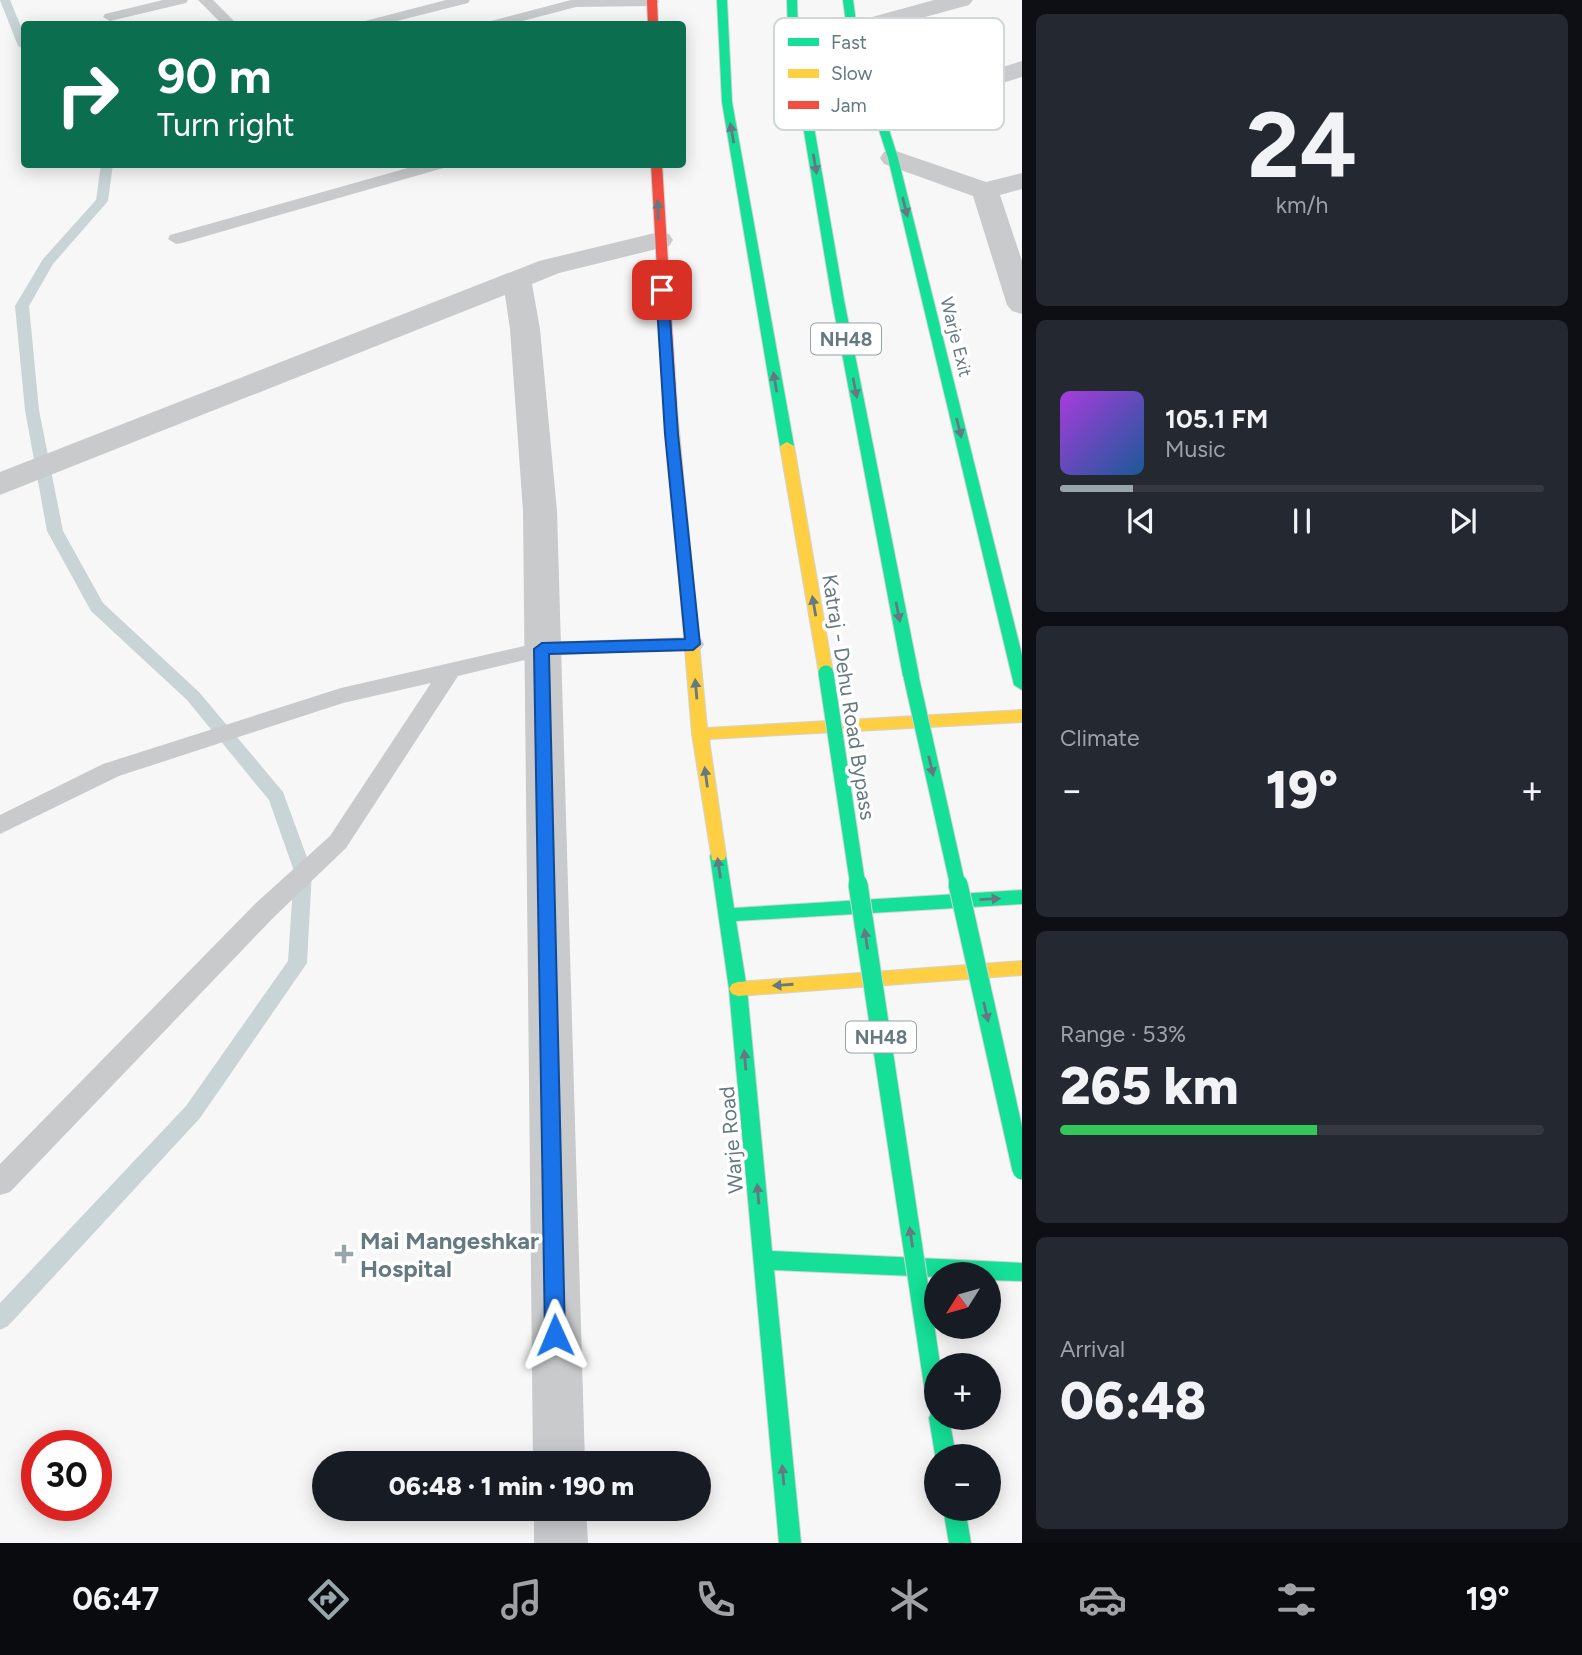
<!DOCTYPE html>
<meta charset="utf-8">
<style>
body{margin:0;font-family:Figtree,sans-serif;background:#242831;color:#f1f3f6;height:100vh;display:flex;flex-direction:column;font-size:26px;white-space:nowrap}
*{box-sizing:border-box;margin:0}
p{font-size:23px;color:#9ea1a6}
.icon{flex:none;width:38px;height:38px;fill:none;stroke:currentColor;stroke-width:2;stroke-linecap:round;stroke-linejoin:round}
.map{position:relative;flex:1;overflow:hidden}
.details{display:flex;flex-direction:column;gap:14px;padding:14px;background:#0d0f14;width:560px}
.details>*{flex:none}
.banner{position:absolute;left:21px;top:21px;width:665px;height:147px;border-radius:7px;box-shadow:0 4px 18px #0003;background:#0b6e4f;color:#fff;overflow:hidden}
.needle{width:46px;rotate:233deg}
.buttons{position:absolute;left:924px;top:1262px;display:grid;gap:14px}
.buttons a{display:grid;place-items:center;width:77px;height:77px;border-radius:50%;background:#171b24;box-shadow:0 4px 18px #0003;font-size:35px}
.speed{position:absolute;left:21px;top:1430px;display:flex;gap:14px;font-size:35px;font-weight:700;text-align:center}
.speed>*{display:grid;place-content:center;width:91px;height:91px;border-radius:50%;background:#171b24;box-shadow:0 4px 18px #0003;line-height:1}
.speed .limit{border:10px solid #d22;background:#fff;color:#111}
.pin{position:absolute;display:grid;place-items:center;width:60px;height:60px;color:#fff;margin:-30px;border-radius:14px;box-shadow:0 4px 10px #0006}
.me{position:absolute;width:77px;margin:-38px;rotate:359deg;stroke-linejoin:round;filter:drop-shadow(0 0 5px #0008)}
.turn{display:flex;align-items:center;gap:24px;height:147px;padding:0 21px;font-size:32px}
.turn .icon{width:91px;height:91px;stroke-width:2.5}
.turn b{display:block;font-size:49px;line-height:60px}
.big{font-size:52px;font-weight:800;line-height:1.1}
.details .widget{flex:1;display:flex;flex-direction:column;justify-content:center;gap:10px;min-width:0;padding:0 24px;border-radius:10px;background:#242831}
.details .dial{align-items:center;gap:0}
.dial b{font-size:91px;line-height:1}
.song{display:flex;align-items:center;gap:21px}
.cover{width:84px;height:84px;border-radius:10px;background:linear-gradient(135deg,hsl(280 70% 55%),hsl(210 70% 35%))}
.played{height:7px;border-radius:4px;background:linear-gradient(90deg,#97a6aa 15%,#363941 15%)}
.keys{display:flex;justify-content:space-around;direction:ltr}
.heat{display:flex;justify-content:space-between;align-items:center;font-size:38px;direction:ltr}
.charge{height:10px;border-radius:5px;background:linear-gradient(90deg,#34c759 53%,#363941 0)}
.trip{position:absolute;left:312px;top:1451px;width:399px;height:70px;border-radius:35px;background:#171b24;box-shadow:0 4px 18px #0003;font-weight:800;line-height:70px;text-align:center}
.dock{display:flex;height:112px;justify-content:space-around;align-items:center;background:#090b0e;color:#9ea1a6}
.dock .icon{width:49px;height:49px}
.dock .active{color:#97a6aa}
.dock b{font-size:32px;color:#f1f3f6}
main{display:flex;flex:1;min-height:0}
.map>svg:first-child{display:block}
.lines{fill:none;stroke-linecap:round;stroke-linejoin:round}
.stream{fill:#c8d4d5;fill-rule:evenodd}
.fast-casing{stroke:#d2d3d4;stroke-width:2}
.slow-casing{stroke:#d2d3d4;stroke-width:2}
.jam-casing{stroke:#d2d3d4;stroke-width:2}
.lane{fill:#c8cacb;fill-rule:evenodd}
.street{fill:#c8cacb;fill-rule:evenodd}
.fast{fill:#16e098;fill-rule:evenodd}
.slow{fill:#ffcf43;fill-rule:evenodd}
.jam{fill:#f24e42;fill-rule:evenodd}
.fast-bridge-far1-casing{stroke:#d3d4d4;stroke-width:17;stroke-linecap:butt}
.fast-bridge-casing{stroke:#d3d4d4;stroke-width:21;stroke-linecap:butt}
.fast-bridge-far1{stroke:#16e098;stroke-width:15}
.fast-bridge{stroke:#16e098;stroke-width:19}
.oneway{fill:#647a80}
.route{fill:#1a73e8;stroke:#114b97;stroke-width:2}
.poi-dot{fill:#97a6aa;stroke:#fff;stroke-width:2.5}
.labels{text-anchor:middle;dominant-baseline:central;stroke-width:7;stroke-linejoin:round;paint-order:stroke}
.far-street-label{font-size:18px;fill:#647a80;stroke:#fff}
.shield{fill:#fff;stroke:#92a2a6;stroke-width:2}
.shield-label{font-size:19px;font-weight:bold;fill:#647a80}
.street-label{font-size:21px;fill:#647a80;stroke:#fff}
.near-poi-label{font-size:24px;font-weight:bold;fill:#647a80;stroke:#fff;text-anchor:start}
.key{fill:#fff;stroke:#d0d7d9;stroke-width:2}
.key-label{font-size:19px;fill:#647a80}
</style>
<main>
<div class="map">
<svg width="1022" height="1543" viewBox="0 0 1022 1543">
<rect width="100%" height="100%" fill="#f7f7f7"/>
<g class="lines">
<path class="stream" d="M0 0H10L24 34V49L18 46Z
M101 164H113L108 201 53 264 29 306 39 410 63 531 103 603 199 692 283 792 312 871 307 963 200 1118 8 1326 0 1330V1303L186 1106 288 961 294 871 269 800 187 700 91 611 47 531 25 410 15 306 43 259 96 200Z"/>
<defs>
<path id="fast" d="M717 0H727L732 102 794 446 787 450 780 446 722 102Z
M787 0H797L798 35 844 300 919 676 911 681 903 676 832 300 788 35Z
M843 0H853L857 30 898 158 1022 655V690L1014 685 888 158 847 30Z
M718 850 724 852 726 856 734 908 1022 890V904L736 921 747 989 772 1251 1022 1263V1281L989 1280V1274H936V1277L774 1270 801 1543H779L729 989 710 856 712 852Z
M936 1409V1418H949L956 1456H936V1460L929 1418 932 1411Z
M943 1508H965L971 1543H949Z"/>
<path id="slow" d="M671 405 677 409 707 728 1022 710V722L709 739 726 856 724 860H712L692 734 665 409Z
M787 442 794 446 833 673 826 678 819 673 780 446Z
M1022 961V975L738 996 732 994 729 989 732 984 738 982Z"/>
<path id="jam" d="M647 0H657L658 24H648Z
M651 164H662L677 409 671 413 665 409Z"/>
</defs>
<use href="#fast" class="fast-casing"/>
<use href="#slow" class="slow-casing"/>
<use href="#jam" class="jam-casing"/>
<path class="lane" d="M163 0H188L186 3 110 21 103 17 105 14Z
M198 0H213L237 24H222Z
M446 0H470L468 3 385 24H363L365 21Z
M571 0H658L659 2 652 6 576 7 511 24H489L491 21Z
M422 164H449L447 167 182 243 176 244 168 239 170 235Z
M693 637 701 639 704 644 701 649 542 656 458 676 346 848 274 917 10 1192 0 1195V1164L256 903 330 836 431 683 343 703 119 776 0 834V815L103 764 341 688 542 642Z"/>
<path class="street" d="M934 0H973L969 5 852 37 843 35 840 30 843 25Z
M1022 61V77L879 121 870 118 866 113 870 108Z
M893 150 986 182 1022 173V189L1000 195 1022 261V314L1012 311 1007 305 973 196 884 164 880 158 884 152Z
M659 232 669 234 673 240 669 246 559 273 532 284 540 329 557 511 585 1463H533L523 511 510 329 505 295 0 495V472L539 261Z
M534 1508H586L588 1543H534Z"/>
<use href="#fast" class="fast"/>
<use href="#slow" class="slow"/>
<use href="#jam" class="jam"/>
<defs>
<path id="fast-bridge-far1" d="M826 673 858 886
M911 676 958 886"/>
<path id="fast-bridge" d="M858 884 936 1401
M958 884 1022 1170"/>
</defs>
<use href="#fast-bridge-far1" class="fast-bridge-far1-casing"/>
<use href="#fast-bridge" class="fast-bridge-casing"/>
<use href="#fast-bridge-far1" class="fast-bridge-far1"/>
<use href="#fast-bridge" class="fast-bridge"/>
</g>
<defs><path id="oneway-solid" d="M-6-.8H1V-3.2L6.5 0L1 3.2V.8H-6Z" transform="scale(1.75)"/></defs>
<g class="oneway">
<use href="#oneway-solid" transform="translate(732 133) rotate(-100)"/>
<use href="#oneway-solid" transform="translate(815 164) rotate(80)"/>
<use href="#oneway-solid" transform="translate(905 207) rotate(76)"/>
<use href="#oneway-solid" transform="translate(658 210) rotate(-92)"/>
<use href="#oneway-solid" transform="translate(775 382) rotate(-100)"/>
<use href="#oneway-solid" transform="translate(855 388) rotate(79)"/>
<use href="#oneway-solid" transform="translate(959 428) rotate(76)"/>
<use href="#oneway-solid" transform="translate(814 606) rotate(-100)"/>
<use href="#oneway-solid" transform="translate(898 612) rotate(79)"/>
<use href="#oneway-solid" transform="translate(696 689) rotate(-95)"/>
<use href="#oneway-solid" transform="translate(931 766) rotate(77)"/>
<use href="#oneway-solid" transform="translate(706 777) rotate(-98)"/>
<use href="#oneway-solid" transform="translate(719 868) rotate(-98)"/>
<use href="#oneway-solid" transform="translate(990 899) rotate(-3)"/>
<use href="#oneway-solid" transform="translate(866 939) rotate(-99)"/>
<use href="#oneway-solid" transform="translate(783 985) rotate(176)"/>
<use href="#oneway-solid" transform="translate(986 1012) rotate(77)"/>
<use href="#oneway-solid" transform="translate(745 1060) rotate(-95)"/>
<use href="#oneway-solid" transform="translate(758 1194) rotate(-95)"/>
<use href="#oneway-solid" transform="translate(911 1237) rotate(-99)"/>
<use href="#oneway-solid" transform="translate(783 1475) rotate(-95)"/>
</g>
<path class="route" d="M662 287 668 290 678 434 700 644 693 650 549 654 565 1335 562 1342 555 1344 548 1342 545 1335 534 649 542 643 685 639 665 434 656 290Z"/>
<path class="poi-dot" d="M340.5 1243.5h7v7h7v7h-7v7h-7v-7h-7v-7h7z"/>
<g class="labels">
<g class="far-street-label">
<text transform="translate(956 337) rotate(76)">Warje Exit</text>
</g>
<g class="shield">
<rect x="811" y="323.5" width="70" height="31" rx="5"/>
<rect x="846" y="1021.5" width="70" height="31" rx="5"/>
</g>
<g class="shield-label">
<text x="846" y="339">NH48</text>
<text x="881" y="1037">NH48</text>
</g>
<g class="street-label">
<text transform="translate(849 697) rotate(81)">Katraj - Dehu Road Bypass</text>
<text transform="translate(731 1140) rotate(-95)">Warje Road</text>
</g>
<g class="near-poi-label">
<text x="360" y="1240">Mai Mangeshkar<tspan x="360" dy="28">Hospital</tspan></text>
</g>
</g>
<rect x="774" y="18" width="230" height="112" rx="10" class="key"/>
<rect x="788" y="38" width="31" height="8" fill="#16e098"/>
<rect x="788" y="69" width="31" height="9" fill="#ffcf43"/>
<rect x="788" y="101" width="31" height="8" fill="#f24e42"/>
<g class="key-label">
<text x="831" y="49">Fast</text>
<text x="831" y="80">Slow</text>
<text x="831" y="112">Jam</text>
</g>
</svg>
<div class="buttons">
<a><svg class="needle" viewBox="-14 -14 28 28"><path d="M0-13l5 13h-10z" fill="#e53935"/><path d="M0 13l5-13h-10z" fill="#9ea1a6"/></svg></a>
<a>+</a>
<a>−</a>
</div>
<div class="speed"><div class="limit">30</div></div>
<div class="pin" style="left:662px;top:290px;background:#d93025"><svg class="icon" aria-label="arrive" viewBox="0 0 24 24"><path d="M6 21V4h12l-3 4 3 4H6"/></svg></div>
<svg class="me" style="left:555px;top:1335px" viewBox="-20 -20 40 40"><path d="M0-17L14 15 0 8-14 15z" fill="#1a73e8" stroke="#fff" stroke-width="4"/></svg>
<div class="trip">06:48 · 1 min · 190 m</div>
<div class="banner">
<div class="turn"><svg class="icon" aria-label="right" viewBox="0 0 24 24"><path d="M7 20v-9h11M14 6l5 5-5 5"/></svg><div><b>90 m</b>Turn right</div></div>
</div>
</div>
<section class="details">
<div class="widget dial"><b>24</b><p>km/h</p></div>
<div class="widget">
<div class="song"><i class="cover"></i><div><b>105.1 FM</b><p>Music</p></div></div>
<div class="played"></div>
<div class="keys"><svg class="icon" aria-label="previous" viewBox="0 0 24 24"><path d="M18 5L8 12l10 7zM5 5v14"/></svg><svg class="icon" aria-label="pause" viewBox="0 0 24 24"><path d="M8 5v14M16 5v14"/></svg><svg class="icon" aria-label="next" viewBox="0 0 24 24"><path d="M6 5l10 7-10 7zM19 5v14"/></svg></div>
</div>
<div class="widget"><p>Climate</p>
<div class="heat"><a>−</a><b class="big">19°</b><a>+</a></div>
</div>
<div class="widget"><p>Range · 53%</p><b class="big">265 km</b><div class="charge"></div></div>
<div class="widget"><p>Arrival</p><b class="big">06:48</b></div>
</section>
</main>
<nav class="dock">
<b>06:47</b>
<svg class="icon active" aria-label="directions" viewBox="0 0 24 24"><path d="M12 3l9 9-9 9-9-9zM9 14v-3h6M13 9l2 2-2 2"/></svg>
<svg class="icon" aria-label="music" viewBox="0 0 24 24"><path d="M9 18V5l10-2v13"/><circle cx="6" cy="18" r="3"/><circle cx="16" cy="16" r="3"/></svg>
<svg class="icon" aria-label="phone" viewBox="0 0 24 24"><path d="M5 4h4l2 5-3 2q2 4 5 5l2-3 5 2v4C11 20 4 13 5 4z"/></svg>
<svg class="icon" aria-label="climate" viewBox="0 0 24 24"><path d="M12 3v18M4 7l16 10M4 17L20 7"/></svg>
<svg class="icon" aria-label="car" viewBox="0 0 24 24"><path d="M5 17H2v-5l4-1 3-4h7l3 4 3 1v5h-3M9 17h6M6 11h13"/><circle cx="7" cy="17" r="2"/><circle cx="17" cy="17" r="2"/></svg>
<svg class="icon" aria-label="filters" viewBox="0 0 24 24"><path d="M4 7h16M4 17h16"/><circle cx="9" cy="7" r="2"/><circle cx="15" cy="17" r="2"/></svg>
<b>19°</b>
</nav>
